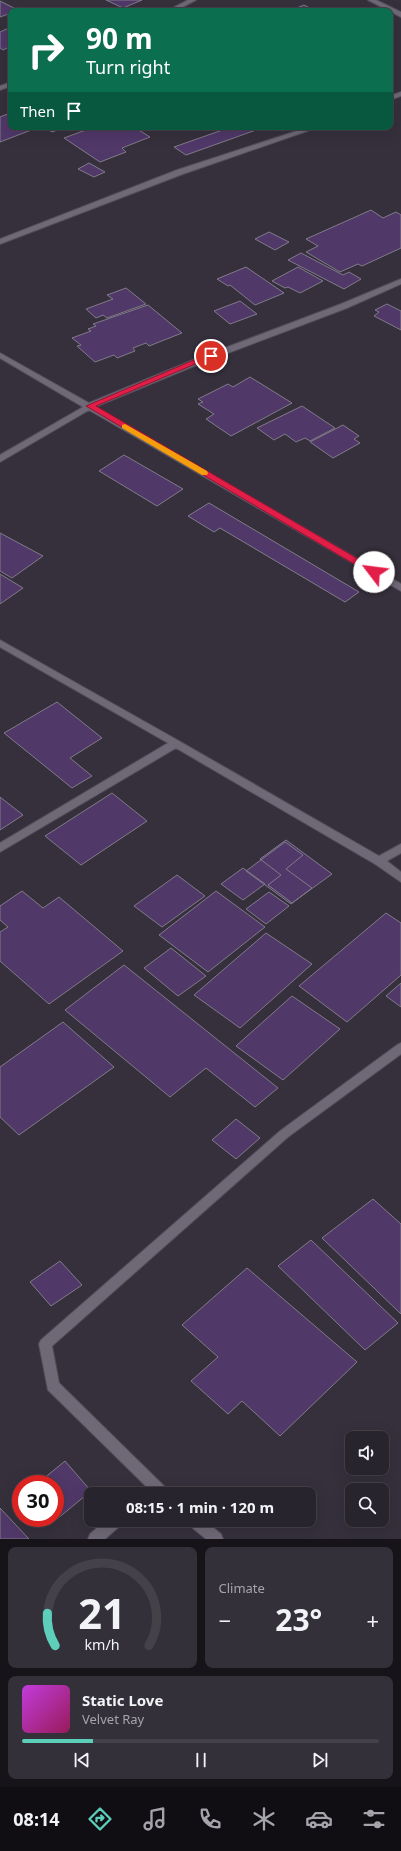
<!DOCTYPE html>
<meta charset="utf-8">
<style>
body{margin:0;font-family:"Noto Sans",sans-serif;background:#343039;color:#f1f3f6;height:100vh;display:flex;flex-direction:column;font-size:15px;white-space:nowrap}
*{box-sizing:border-box;margin:0}
p{font-size:13px;color:#a5a4aa}
.icon{flex:none;width:22px;height:22px;fill:none;stroke:currentColor;stroke-width:2;stroke-linecap:round;stroke-linejoin:round}
.map{position:relative;height:1539px;overflow:hidden}
.sheet{display:flex;flex-direction:column;gap:8px;padding:8px;background:#161419;flex:1}
.sheet>*{flex:none}
.top-card{position:absolute;left:8px;top:8px;width:385px;height:122px;border-radius:8px;box-shadow:0 4px 16px #0002,0 0 0 1px #444149;background:#0b6e4f;color:#fff;overflow:hidden}
.fabs{position:absolute;left:345px;top:1431px;display:grid;gap:8px}
.fabs a{display:grid;place-items:center;width:44px;height:44px;border-radius:8px;background:#28242d;box-shadow:0 4px 16px #0002,0 0 0 1px #444149;font-size:20px}
.speed{position:absolute;left:12px;top:1475px;display:flex;gap:8px;font-size:20px;font-weight:700;text-align:center}
.speed>*{display:grid;place-content:center;width:52px;height:52px;border-radius:50%;background:#28242d;box-shadow:0 4px 16px #0002,0 0 0 1px #444149;line-height:1}
.speed .limit{border:6px solid #d22;background:#fff;color:#111}
.pin{position:absolute;display:grid;place-items:center;width:34px;height:34px;color:#fff;margin:-17px;border:2px solid #fff;border-radius:50%;box-shadow:0 1px 4px #0007}
.me{position:absolute;width:44px;margin:-22px;rotate:300deg;stroke-linejoin:round;filter:drop-shadow(0 0 3px #0008)}
.turn{display:flex;align-items:center;gap:14px;height:84px;padding:0 12px;font-size:18px}
.turn .icon{width:52px;height:52px;stroke-width:2.5}
.turn b{display:block;font-size:28px;line-height:34px}
.then{display:flex;align-items:center;height:38px;padding:0 12px;background:#0003;gap:8px;font-size:15px}
.big{font-size:30px;font-weight:700;line-height:1.1}
.sheet .tile{flex:1;display:flex;flex-direction:column;justify-content:center;gap:6px;min-width:0;padding:0 14px;border-radius:8px;background:#343039}
.sheet .dial{align-items:center;gap:0}
.dial svg{height:104px;overflow:visible;fill:none;stroke:#444149;stroke-width:7;stroke-linecap:round;text-anchor:middle}
.dial text{fill:#f1f3f6;stroke:none}
.song{display:flex;align-items:center;gap:12px}
.cover{width:48px;height:48px;border-radius:6px;background:linear-gradient(135deg,hsl(290 70% 55%),hsl(330 70% 35%))}
.played{height:4px;border-radius:2px;background:linear-gradient(90deg,#5cceba 20%,#444149 20%)}
.keys{display:flex;justify-content:space-around;direction:ltr}
.heat{display:flex;justify-content:space-between;align-items:center;font-size:22px;direction:ltr}
.sheet .tiles{flex:1;display:grid;gap:8px;grid-template-columns:1fr 1fr}
.tile:last-child{grid-column:span 2}
.trip{position:absolute;left:84px;top:1487px;width:232px;height:40px;border-radius:8px;background:#28242d;box-shadow:0 4px 16px #0002,0 0 0 1px #444149;font-weight:700;line-height:40px;text-align:center}
.tab-bar{display:flex;height:64px;justify-content:space-around;align-items:center;background:#100e12;color:#a5a4aa}
.tab-bar .icon{width:28px;height:28px}
.tab-bar .selected{color:#5cceba}
.tab-bar b{font-size:18px;color:#f1f3f6}
.map>svg:first-child{display:block}
.building{fill:#503869;stroke:#817b89}
.lines{fill:none;stroke-linecap:round;stroke-linejoin:round}
.minor-casing{stroke:#534e58;stroke-width:2}
.minor{fill:#6f6977;fill-rule:evenodd}
.route{fill:#e11d48;stroke:#92132f}
.slow{fill:#f59e0b}
</style>
<div class="map">
<svg width="401" height="1539" viewBox="0 0 401 1539">
<rect width="100%" height="100%" fill="#35303c"/>
<path class="building" d="M106 0H142L123 8Z
M0 1 18 10 11 11V13L0 17Z
M304 5 315 11H290Z
M11 27V50L7 48 3 50 0 48V32Z
M10 113 11 127H32L34 129 0 142V117Z
M45 127H66L52 132Z
M94 127H134L150 137 122 148 126 152 100 162 64 138Z
M231 127H257L259 129 186 155 174 147Z
M89 163 105 172 94 177 78 169Z
M371 210 383 218 396 212 401 215V248L362 266 358 264 340 272 306 252 318 246 306 239Z
M269 232 289 242 275 250 255 239Z
M301 253 343 275 349 272 361 279 344 289 288 260Z
M246 267 284 293 255 305 230 285 228 286 217 279Z
M298 267 323 281 300 293 288 287 285 288 272 281Z
M126 288 146 304 107 318 103 315 96 318 86 309 113 299 107 295Z
M240 301 257 314 230 324 214 311Z
M387 304 401 311V330L374 316 379 312 375 310Z
M148 305 182 333 149 346 146 343 133 348 135 351 117 358 114 355 95 362 77 346 81 345 72 338 91 331 88 329 96 326 93 324Z
M250 377 292 403 231 436 206 419 214 414 198 404 203 402 198 399 228 384 233 387Z
M302 406 335 428 310 441 305 438 296 442 285 434 274 440 257 428Z
M343 425 359 436 354 439 360 443 333 458 310 442Z
M124 455 183 489 157 506 99 471Z
M209 503 359 592 345 602 220 528 214 532 188 516Z
M0 533 43 556 12 578 0 571Z
M0 574 23 588 0 604Z
M57 702 102 738 70 758 92 776 72 788 4 733Z
M112 793 147 821 81 865 45 836Z
M0 797 23 815 0 830Z
M286 840 332 874 292 903 268 885 281 875 260 859Z
M285 842 303 855 286 869 312 888 291 904 246 871Z
M243 868 265 884 243 900 221 884Z
M177 875 205 896 162 927 134 906Z
M22 891 43 908 59 897 123 951 49 1004 0 961V932L8 927 0 920V906Z
M216 891 265 927 208 972 159 935Z
M269 892 289 906 266 924 246 909Z
M386 913 401 923V975L347 1022 299 986Z
M266 933 312 964 240 1028 194 995Z
M171 948 206 976 178 996 144 968Z
M124 965 278 1088 255 1107 206 1068 170 1097 65 1010Z
M401 983V1007L386 996Z
M292 996 340 1029 283 1080 236 1046Z
M63 1022 114 1067 19 1135 0 1117V1067Z
M236 1119 260 1138 236 1159 212 1140Z
M373 1199 401 1224V1314L322 1238Z
M311 1240 398 1323 365 1350 278 1266Z
M60 1261 82 1285 51 1306 30 1282Z
M247 1268 357 1362 280 1436 242 1401 228 1414 191 1381 218 1357 182 1325Z
M65 1461 91 1491 57 1519 55 1516V1484H37Z
M0 1508 29 1539H0Z"/>
<g class="lines">
<defs>
<path id="minor" d="M188 0H196L175 11H167Z
M368 0H376L401 12V17Z
M11 82V86L0 90V86Z
M401 92V96L390 100V96Z
M309 127H319L183 174 0 244V239L177 170Z
M401 279V284L347 308 199 364 95 407 401 584V591L89 410 0 462V455L83 407 0 358V353L89 403 193 360 341 304Z
M0 640 179 741 379 856 401 844V853L387 861 401 872V882L375 864 176 748 0 852V843L168 743 0 647Z
M401 1043V1054L288 1137 52 1346 59 1383 168 1490 170 1494H154L48 1390 39 1344 41 1340 280 1131 397 1045Z
M106 1520H123L121 1525 105 1539H88L90 1534Z
M187 1520H204L221 1534 223 1539H206L189 1525Z"/>
</defs>
<use href="#minor" class="minor-casing"/>
<use href="#minor" class="minor"/>
</g>
<path class="route" d="M208 354 214 356 96 406 377 570V574H371L86 406Z"/>
<path class="slow" d="M125 424 207 471 208 473 207 475H202L122 428V425Z"/>
</svg>
<div class="fabs">
<a><svg class="icon" aria-label="sound" viewBox="0 0 24 24"><path d="M4 9h4l5-4v14l-5-4H4zM17 9q2 3 0 6"/></svg></a>
<a><svg class="icon" aria-label="search" viewBox="0 0 24 24"><circle cx="10" cy="10" r="6"/><path d="M15 15l6 6"/></svg></a>
</div>
<div class="speed"><div class="limit">30</div></div>
<div class="pin" style="left:211px;top:356px;background:#d93025"><svg class="icon" aria-label="arrive" viewBox="0 0 24 24"><path d="M6 21V4h12l-3 4 3 4H6"/></svg></div>
<svg class="me" style="left:374px;top:572px" viewBox="-20 -20 40 40"><circle r="19" fill="#fff"/><path d="M0-13L10 11 0 6-10 11z" fill="#e11d48"/></svg>
<div class="trip">08:15 · 1 min · 120 m</div>
<div class="top-card">
<div class="turn"><svg class="icon" aria-label="right" viewBox="0 0 24 24"><path d="M7 20v-9h11M14 6l5 5-5 5"/></svg><div><b>90 m</b>Turn right</div></div>
<div class="then">Then<svg class="icon" aria-label="arrive" viewBox="0 0 24 24"><path d="M6 21V4h12l-3 4 3 4H6"/></svg></div>
</div>
</div>
<section class="sheet">
<div class="tiles">
<div class="tile dial"><svg viewBox="0 0 100 80">
<path d="M14 69A42 42 0 1 1 86 69"/>
<path d="M14 69A42 42 0 0 1 8 44" stroke="#5cceba"/>
<text x="50" y="56" font-size="32" font-weight="700">21</text>
<text x="50" y="72" font-size="11">km/h</text>
</svg></div>
<div class="tile"><p>Climate</p>
<div class="heat"><a>−</a><b class="big">23°</b><a>+</a></div>
</div>
<div class="tile">
<div class="song"><i class="cover"></i><div><b>Static Love</b><p>Velvet Ray</p></div></div>
<div class="played"></div>
<div class="keys"><svg class="icon" aria-label="previous" viewBox="0 0 24 24"><path d="M18 5L8 12l10 7zM5 5v14"/></svg><svg class="icon" aria-label="pause" viewBox="0 0 24 24"><path d="M8 5v14M16 5v14"/></svg><svg class="icon" aria-label="next" viewBox="0 0 24 24"><path d="M6 5l10 7-10 7zM19 5v14"/></svg></div>
</div>
</div>
</section>
<nav class="tab-bar">
<b>08:14</b>
<svg class="icon selected" aria-label="directions" viewBox="0 0 24 24"><path d="M12 3l9 9-9 9-9-9zM9 14v-3h6M13 9l2 2-2 2"/></svg>
<svg class="icon" aria-label="music" viewBox="0 0 24 24"><path d="M9 18V5l10-2v13"/><circle cx="6" cy="18" r="3"/><circle cx="16" cy="16" r="3"/></svg>
<svg class="icon" aria-label="phone" viewBox="0 0 24 24"><path d="M5 4h4l2 5-3 2q2 4 5 5l2-3 5 2v4C11 20 4 13 5 4z"/></svg>
<svg class="icon" aria-label="climate" viewBox="0 0 24 24"><path d="M12 3v18M4 7l16 10M4 17L20 7"/></svg>
<svg class="icon" aria-label="car" viewBox="0 0 24 24"><path d="M5 17H2v-5l4-1 3-4h7l3 4 3 1v5h-3M9 17h6M6 11h13"/><circle cx="7" cy="17" r="2"/><circle cx="17" cy="17" r="2"/></svg>
<svg class="icon" aria-label="filters" viewBox="0 0 24 24"><path d="M4 7h16M4 17h16"/><circle cx="9" cy="7" r="2"/><circle cx="15" cy="17" r="2"/></svg>
</nav>
